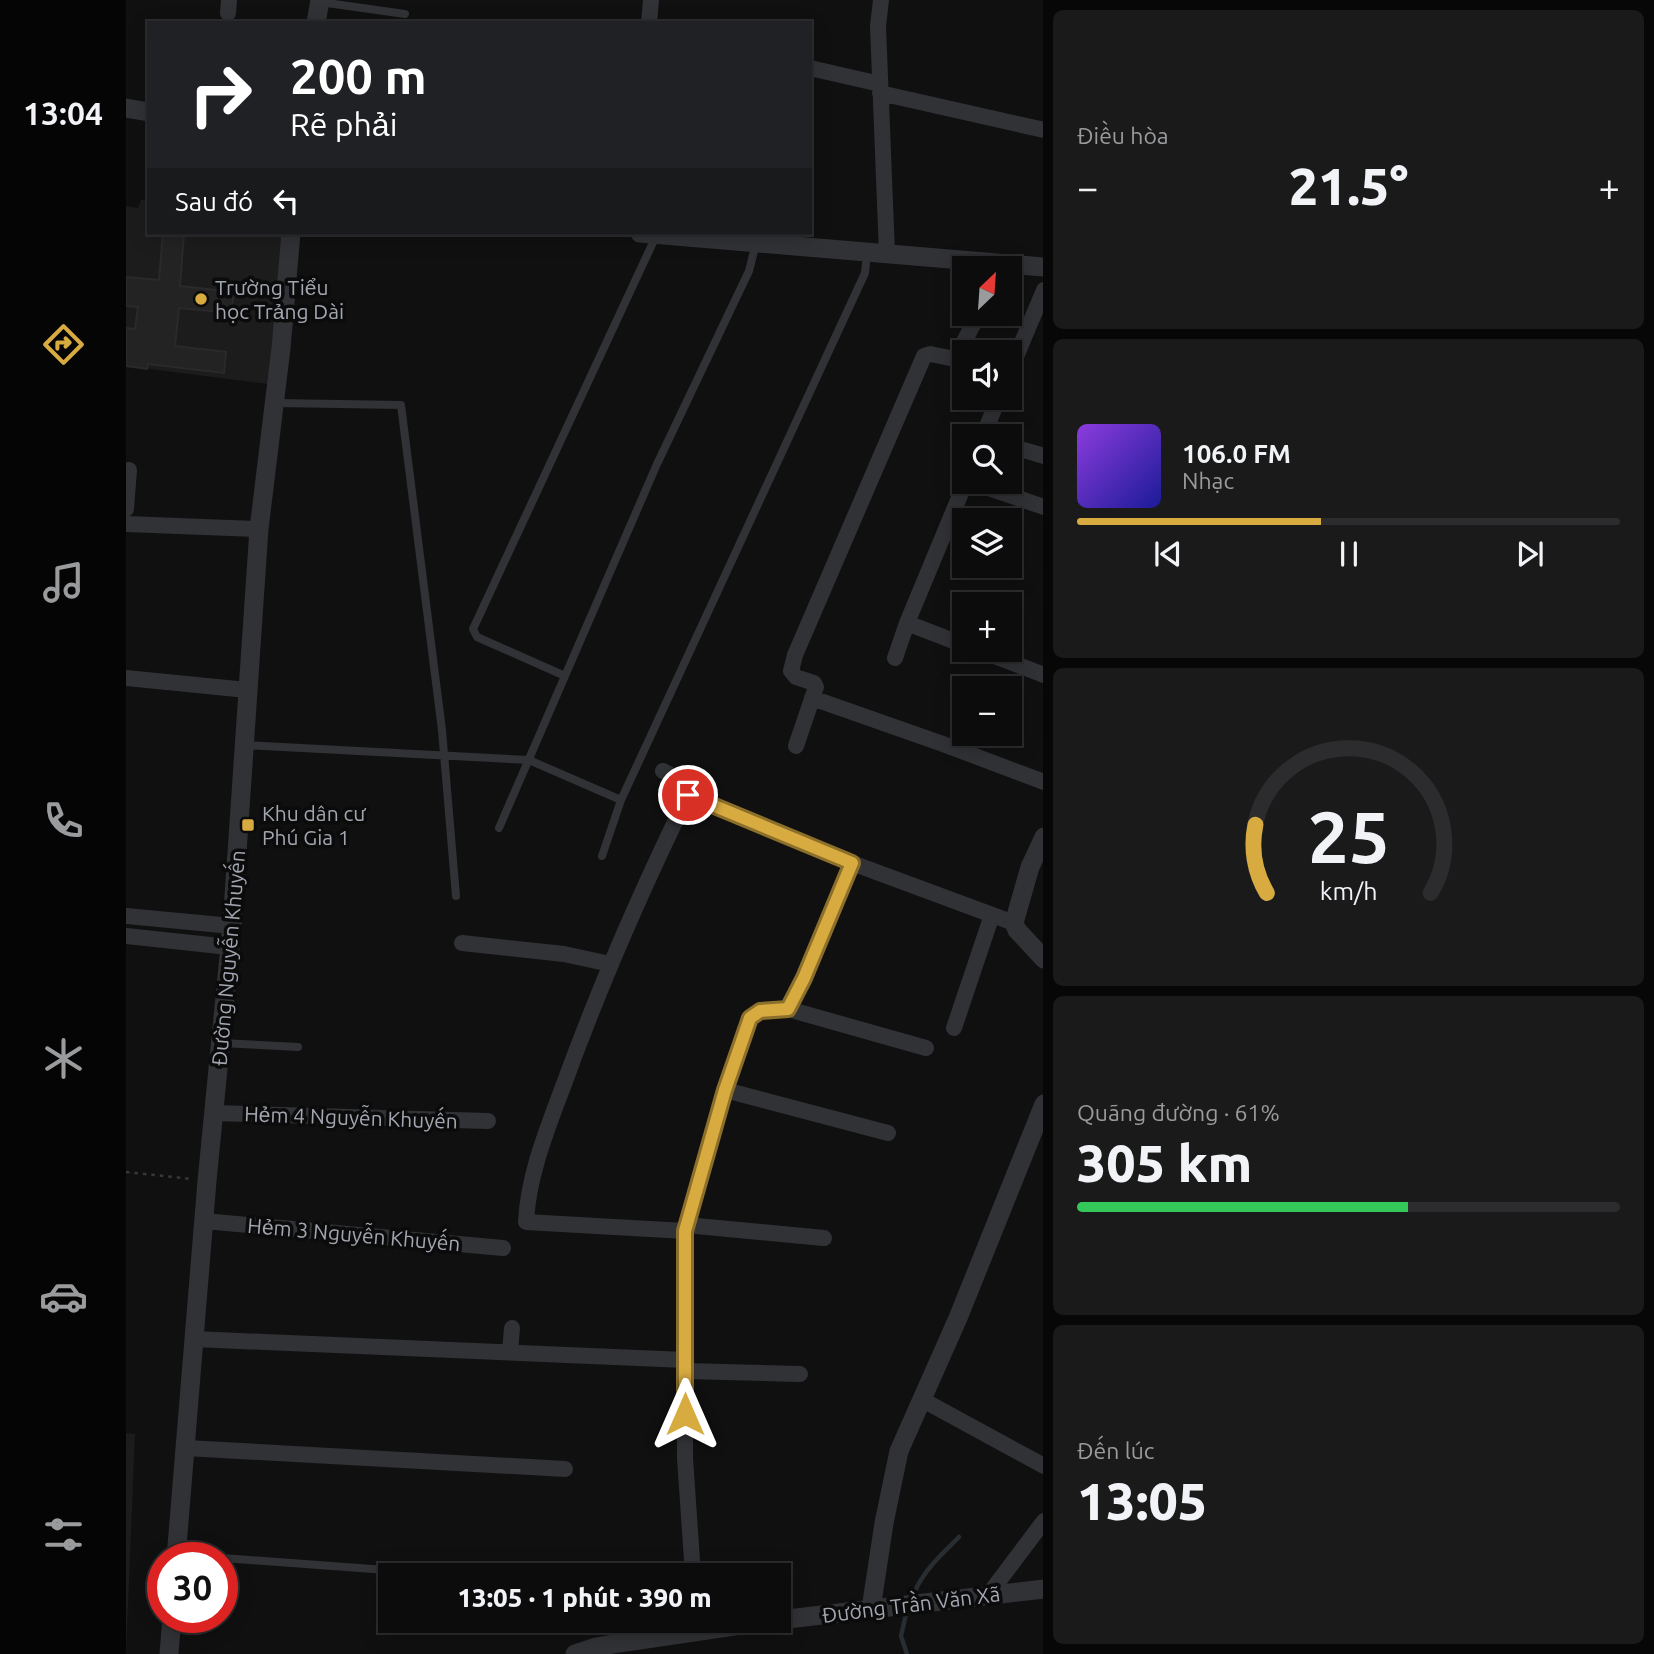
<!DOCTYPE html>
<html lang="vi">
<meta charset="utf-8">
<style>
body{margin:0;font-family:Ubuntu,sans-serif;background:#1a1a1b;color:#f1f3f6;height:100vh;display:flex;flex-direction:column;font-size:26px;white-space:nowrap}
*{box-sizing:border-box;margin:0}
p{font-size:23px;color:#9a9b9d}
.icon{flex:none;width:38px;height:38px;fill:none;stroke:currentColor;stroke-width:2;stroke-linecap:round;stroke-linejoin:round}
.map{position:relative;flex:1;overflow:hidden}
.drawer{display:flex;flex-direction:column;gap:10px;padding:10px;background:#070707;width:611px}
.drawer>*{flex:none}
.hud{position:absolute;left:21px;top:21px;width:665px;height:214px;border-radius:0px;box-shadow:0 4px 18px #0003,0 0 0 2px #2c2c2e;background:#202124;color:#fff;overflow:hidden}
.needle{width:46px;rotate:25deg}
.controls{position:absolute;left:826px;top:256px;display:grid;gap:14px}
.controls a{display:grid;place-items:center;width:70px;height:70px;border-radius:0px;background:#0c0c0d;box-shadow:0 4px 18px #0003,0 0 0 2px #2c2c2e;font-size:35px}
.speed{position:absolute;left:21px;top:1542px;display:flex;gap:14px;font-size:35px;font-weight:700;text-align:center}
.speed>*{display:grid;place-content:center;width:91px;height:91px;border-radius:50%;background:#0c0c0d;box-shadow:0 4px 18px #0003,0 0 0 2px #2c2c2e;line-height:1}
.speed .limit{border:10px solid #d22;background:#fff;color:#111}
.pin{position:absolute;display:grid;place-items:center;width:60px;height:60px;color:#fff;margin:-30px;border:4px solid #fff;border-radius:50%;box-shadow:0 2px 7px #0007}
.me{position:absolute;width:77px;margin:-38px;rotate:0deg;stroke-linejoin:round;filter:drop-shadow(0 0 5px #0008)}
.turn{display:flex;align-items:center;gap:24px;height:147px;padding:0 28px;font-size:32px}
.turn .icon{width:91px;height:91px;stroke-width:2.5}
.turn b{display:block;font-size:49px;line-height:60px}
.then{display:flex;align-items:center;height:66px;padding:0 28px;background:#0003;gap:14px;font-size:26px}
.big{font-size:52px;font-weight:800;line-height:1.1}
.drawer .tile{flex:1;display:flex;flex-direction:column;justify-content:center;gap:10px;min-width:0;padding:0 24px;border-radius:10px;background:#1a1a1b}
.drawer .dial{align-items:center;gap:0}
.dial svg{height:182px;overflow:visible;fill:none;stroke:#2c2c2e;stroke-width:7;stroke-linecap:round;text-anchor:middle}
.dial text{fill:#f1f3f6;stroke:none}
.song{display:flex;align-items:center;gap:21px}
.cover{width:84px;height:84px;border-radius:10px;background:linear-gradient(135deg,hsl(270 70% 55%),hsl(240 70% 35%))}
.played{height:7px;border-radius:4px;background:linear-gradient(90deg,#d8ab40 45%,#2c2c2e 45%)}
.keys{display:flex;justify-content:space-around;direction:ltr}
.heat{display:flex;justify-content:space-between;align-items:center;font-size:38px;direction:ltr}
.charge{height:10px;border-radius:5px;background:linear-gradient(90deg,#34c759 61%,#2c2c2e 0)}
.trip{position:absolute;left:252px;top:1563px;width:413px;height:70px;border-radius:0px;background:#0c0c0d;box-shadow:0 4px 18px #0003,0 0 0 2px #2c2c2e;font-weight:800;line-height:70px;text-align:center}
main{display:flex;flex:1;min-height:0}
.dock{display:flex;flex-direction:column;width:126px;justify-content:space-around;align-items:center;background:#050505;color:#9a9b9d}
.dock .icon{width:49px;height:49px}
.dock .current{color:#d8ab40}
.dock b{font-size:32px;color:#f1f3f6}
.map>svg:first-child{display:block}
.built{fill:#1c1c1d}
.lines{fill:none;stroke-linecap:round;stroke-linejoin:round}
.stream{stroke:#282d32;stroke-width:4.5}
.building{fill:#232324;stroke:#2a2a2c;stroke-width:2}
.path{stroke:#37383c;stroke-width:2.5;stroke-dasharray:3.5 5;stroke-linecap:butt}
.service{stroke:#313235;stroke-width:8}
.minor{stroke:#313235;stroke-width:16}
.tertiary{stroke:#313235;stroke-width:19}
.route-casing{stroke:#8c6f2a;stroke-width:18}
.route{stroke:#d8ab40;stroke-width:12}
.poi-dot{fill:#d8ab40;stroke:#0b0b0b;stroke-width:2.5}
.labels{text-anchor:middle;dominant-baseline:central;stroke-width:7;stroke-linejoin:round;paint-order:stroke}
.poi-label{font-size:21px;fill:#a2a6b0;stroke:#0b0b0b;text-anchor:start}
.street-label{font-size:21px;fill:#a2a6b0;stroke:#0b0b0b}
</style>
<main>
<nav class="dock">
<b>13:04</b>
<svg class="icon current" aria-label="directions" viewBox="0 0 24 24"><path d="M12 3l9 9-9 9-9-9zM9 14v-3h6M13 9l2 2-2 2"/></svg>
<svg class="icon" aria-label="music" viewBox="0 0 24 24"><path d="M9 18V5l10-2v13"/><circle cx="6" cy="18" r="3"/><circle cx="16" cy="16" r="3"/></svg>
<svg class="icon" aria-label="phone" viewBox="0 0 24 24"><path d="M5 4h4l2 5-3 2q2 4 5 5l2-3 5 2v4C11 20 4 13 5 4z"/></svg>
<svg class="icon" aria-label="climate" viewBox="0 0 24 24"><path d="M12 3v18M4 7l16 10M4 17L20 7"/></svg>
<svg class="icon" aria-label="car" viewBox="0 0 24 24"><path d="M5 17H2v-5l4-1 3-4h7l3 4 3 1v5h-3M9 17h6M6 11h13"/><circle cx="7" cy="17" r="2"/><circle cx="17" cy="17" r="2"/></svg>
<svg class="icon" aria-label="filters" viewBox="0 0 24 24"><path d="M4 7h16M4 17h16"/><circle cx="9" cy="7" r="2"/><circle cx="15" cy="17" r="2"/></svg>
</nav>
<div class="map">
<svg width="918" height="1654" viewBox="0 0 918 1654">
<rect width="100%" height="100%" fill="#101011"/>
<path class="built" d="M15 200H23V233H157L142 384 0 366V206L12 208Z
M0 1433 9 1434 0 1653Z"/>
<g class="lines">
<path class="stream" d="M789 1591C799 1569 816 1554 833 1537
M780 1614 775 1636 781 1654"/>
</g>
<path class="building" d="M37 233H58L54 286 108 292 105 313 53 308 49 346 100 352 98 373 22 364 21 369 0 366V328L9 329 12 307 0 306V277L33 280Z"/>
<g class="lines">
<path class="path" d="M0 1172 66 1179"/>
<path class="service" d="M194 2 279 14
M150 403 275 405 316 730 330 896
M439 676 351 637 347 629 530 236
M118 745 403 760 495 800 739 273 741 253
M373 828 531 464 623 271 630 243
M476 856 495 800
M95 1043 172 1047
M52 1555 84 1558
M96 1558 274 1571"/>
<path class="minor" d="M755 0 752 26 761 254
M102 13 103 0
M523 23 525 0
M684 68 754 84
M754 93 918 130
M884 371 918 290
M857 436 873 397
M884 446 918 456
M842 481 918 507
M0 509 3 470
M0 524 133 529
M781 623 838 645
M850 649 918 675
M769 658 781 623 840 481
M0 678 121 690
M686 698 817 744 918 782
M670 746 690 687 688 683 670 677 665 671 669 655 795 363 798 356 804 354 829 359 853 313
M537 771 564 785 562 795C516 889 474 985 438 1084 422 1127 402 1175 400 1222L559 1231
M562 795 726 863 888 923
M0 916 106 926
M0 936 103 947
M336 943 438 954 484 964
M662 1009 800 1048
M828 1028 866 915
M599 1090 762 1133
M88 1113 362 1121
M78 1221 377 1248
M560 1225 698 1238
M68 1339 559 1360
M384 1352 386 1328
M559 1371 674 1374
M795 1399 918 1466
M60 1448 439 1469
M567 1575 559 1458V1231L599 1090 624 1018 634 1011 662 1009 678 978 726 863
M863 1594 918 1521"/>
<path class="tertiary" d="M190 23 194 0
M0 108 23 112
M514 233 918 267
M918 837 904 867 888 923 891 930 918 959
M50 1558 81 1181 106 926 133 529 155 348 165 233
M745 1609 758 1523 773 1451 832 1318 918 1104
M653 1620 918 1589
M43 1654 46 1617
M449 1654 470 1647 493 1643 650 1620"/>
</g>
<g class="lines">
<defs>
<path id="route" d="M559 1414V1231L599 1090 624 1018 634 1011 662 1009 678 978 726 863 562 795"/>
</defs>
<use href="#route" class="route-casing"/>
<use href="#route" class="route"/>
</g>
<g class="poi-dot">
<circle cx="75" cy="299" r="7"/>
<rect x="115" y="818" width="14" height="14" rx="3.5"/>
</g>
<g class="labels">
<g class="poi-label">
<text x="89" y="287">Trường Tiểu<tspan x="89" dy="24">học Trảng Dài</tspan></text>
<text x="136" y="813">Khu dân cư<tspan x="136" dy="24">Phú Gia 1</tspan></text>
</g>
<g class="street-label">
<text transform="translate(102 958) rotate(-85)">Đường Nguyễn Khuyến</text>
<text transform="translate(225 1117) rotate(2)">Hẻm 4 Nguyễn Khuyến</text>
<text transform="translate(228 1234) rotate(5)">Hẻm 3 Nguyễn Khuyến</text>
<text transform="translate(785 1604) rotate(-7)">Đường Trần Văn Xã</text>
</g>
</g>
</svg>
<div class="controls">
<a><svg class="needle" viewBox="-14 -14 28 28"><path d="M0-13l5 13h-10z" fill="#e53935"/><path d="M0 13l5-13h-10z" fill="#9a9b9d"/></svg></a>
<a><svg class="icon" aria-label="sound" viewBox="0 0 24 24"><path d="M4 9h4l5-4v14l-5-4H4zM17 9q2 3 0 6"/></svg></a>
<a><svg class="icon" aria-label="search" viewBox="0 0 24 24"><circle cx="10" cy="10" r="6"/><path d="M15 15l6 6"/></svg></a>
<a><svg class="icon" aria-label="layers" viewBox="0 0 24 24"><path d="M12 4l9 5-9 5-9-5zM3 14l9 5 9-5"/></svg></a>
<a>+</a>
<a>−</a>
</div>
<div class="speed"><div class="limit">30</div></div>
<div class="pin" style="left:562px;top:795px;background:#d93025"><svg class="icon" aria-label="arrive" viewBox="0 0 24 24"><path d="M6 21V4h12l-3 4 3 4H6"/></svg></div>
<svg class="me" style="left:559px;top:1414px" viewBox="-20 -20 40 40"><path d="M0-17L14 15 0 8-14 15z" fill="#d8ab40" stroke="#fff" stroke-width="4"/></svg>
<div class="trip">13:05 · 1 phút · 390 m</div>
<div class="hud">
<div class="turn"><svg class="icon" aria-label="right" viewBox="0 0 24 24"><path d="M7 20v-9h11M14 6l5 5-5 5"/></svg><div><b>200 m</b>Rẽ phải</div></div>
<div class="then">Sau đó<svg class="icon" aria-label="left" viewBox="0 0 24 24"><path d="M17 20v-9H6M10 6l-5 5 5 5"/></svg></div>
</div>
</div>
<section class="drawer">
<div class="tile"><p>Điều hòa</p>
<div class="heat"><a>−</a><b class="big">21.5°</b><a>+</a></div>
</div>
<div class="tile">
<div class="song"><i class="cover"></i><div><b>106.0 FM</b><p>Nhạc</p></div></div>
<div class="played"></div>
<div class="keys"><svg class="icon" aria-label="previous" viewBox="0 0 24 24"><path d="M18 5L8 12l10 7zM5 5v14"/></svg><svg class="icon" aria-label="pause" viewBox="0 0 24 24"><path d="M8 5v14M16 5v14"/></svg><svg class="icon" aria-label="next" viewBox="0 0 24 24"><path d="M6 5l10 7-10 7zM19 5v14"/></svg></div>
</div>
<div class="tile dial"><svg viewBox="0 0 100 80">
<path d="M14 69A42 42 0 1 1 86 69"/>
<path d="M14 69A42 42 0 0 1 9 39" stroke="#d8ab40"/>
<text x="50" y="56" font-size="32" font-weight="700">25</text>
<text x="50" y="72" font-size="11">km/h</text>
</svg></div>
<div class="tile"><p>Quãng đường · 61%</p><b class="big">305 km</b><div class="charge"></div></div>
<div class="tile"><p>Đến lúc</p><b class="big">13:05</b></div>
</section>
</main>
